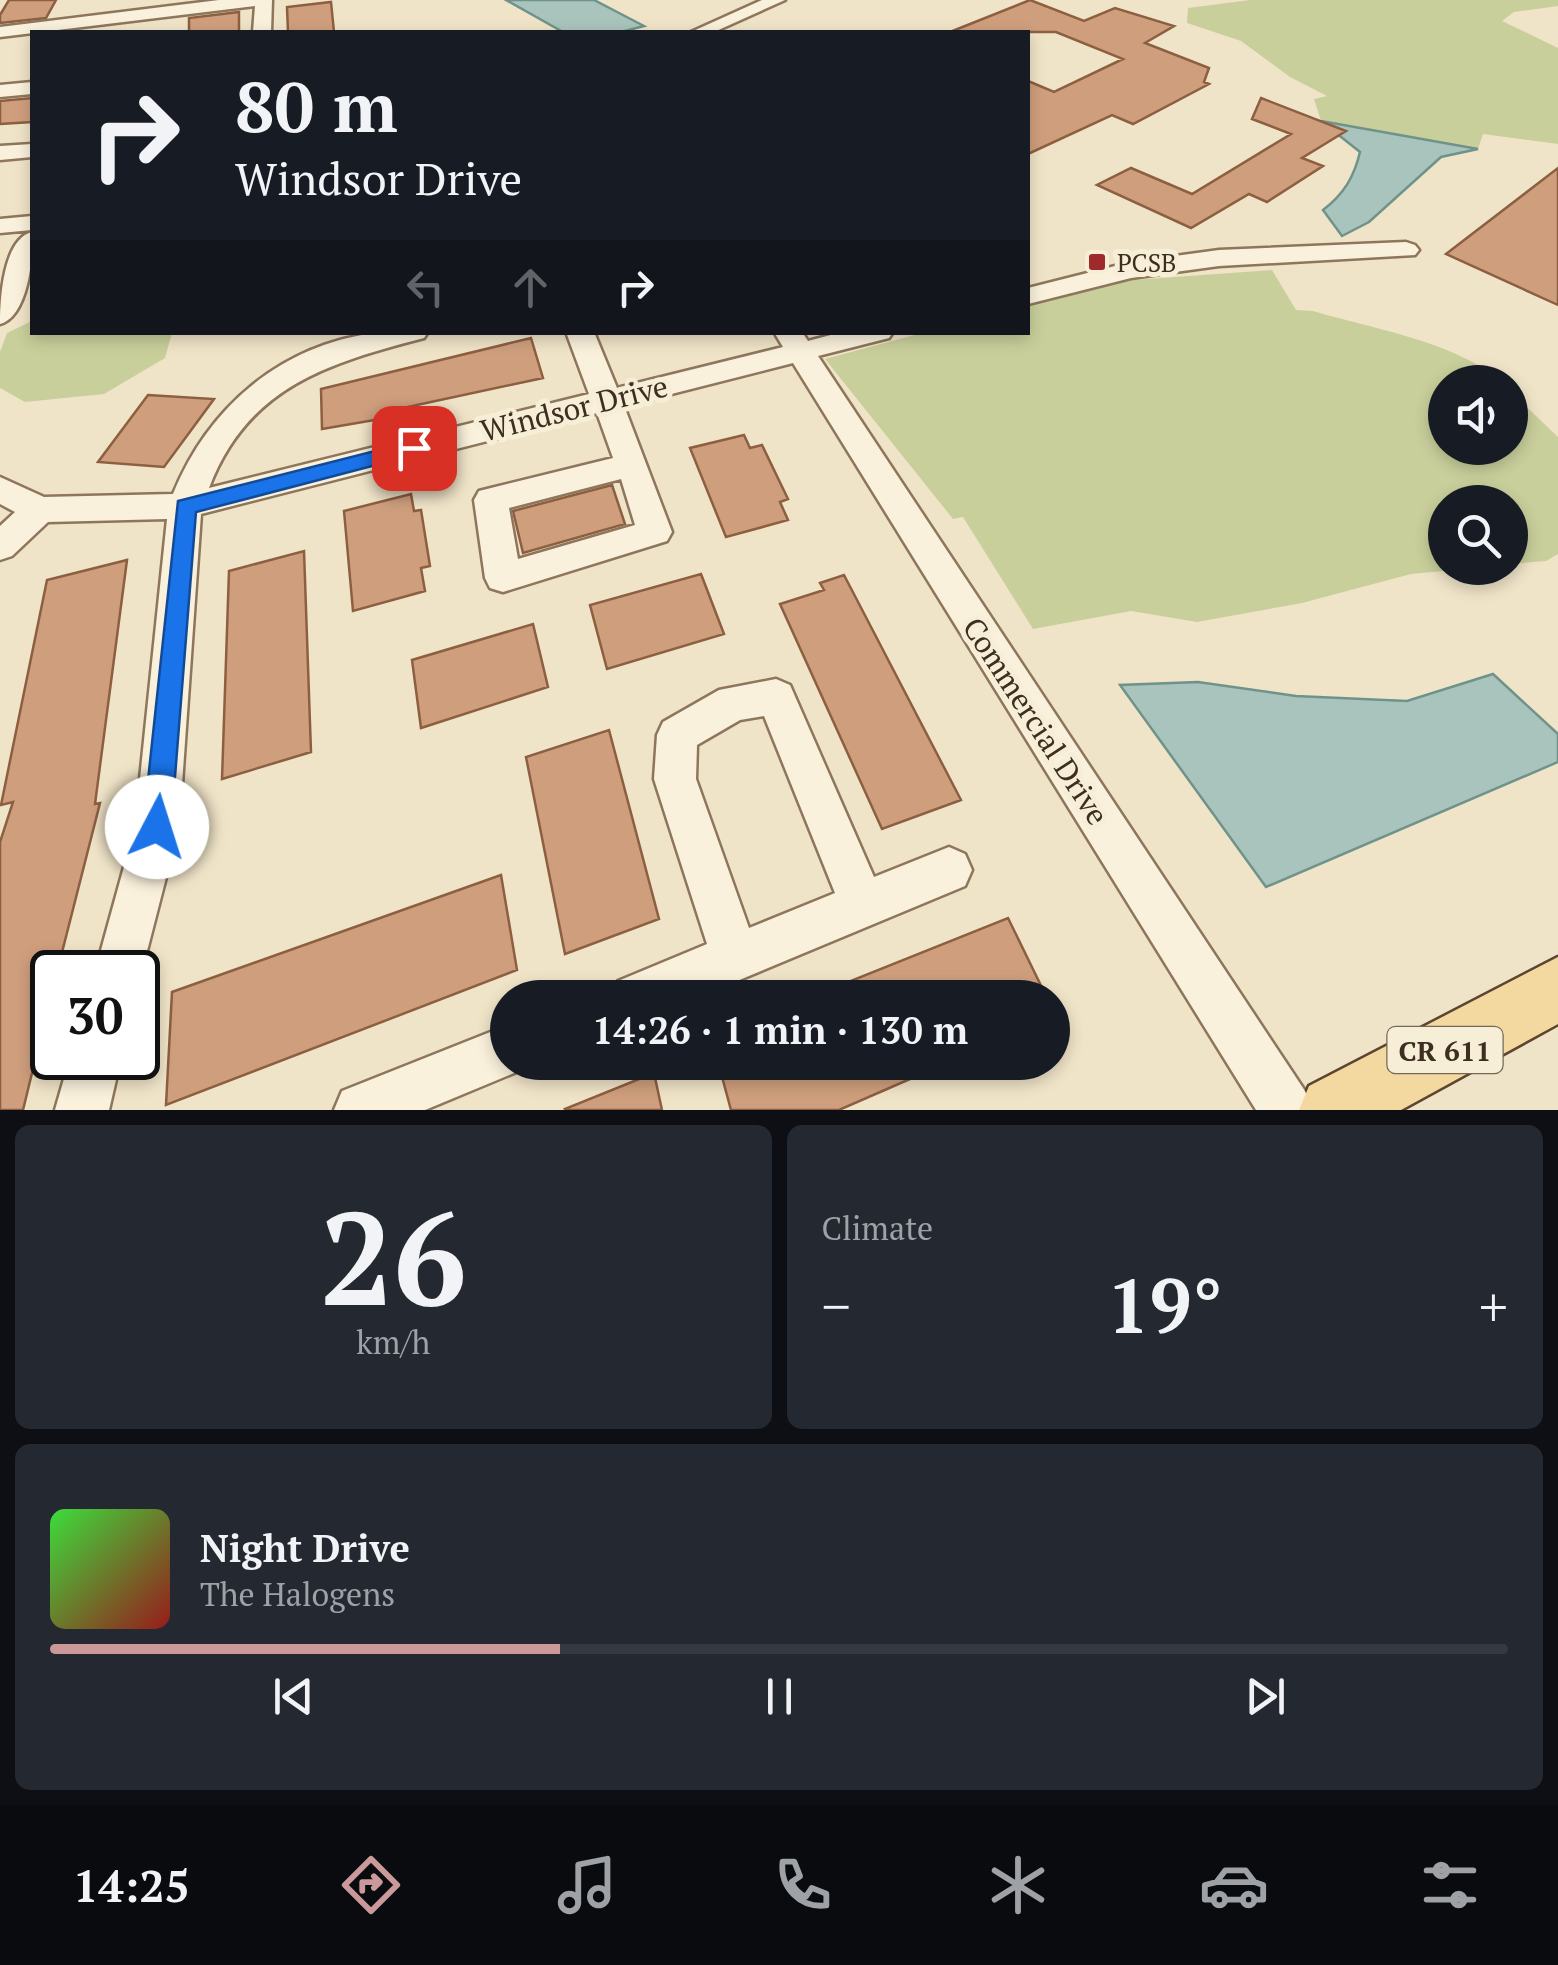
<!DOCTYPE html>
<meta charset="utf-8">
<style>
body{margin:0;font-family:"PT Serif",serif;background:#242831;color:#f1f3f6;height:100vh;display:flex;flex-direction:column;font-size:38px;white-space:nowrap}
*{box-sizing:border-box;margin:0}
p{font-size:32px;color:#9ea1a6}
.icon{flex:none;width:55px;height:55px;fill:none;stroke:currentColor;stroke-width:2;stroke-linecap:round;stroke-linejoin:round}
.map{position:relative;height:1110px;overflow:hidden}
.panel{display:flex;flex-direction:column;gap:15px;padding:15px;background:#0d0f14;flex:1}
.panel>*{flex:none}
.guide{position:absolute;left:30px;top:30px;width:1000px;height:305px;border-radius:0px;box-shadow:0 5px 15px #0003;background:#171b24;color:#f1f3f6;overflow:hidden}
.tools{position:absolute;left:1428px;top:365px;display:grid;gap:20px}
.tools a{display:grid;place-items:center;width:100px;height:100px;border-radius:50%;background:#171b24;box-shadow:0 5px 15px #0003;font-size:50px}
.speed{position:absolute;left:30px;top:950px;display:flex;gap:20px;font-size:50px;font-weight:700;text-align:center}
.speed>*{display:grid;place-content:center;width:130px;height:130px;border-radius:50%;background:#171b24;box-shadow:0 5px 15px #0003;line-height:1}
.speed .limit{border:5px solid #111;border-radius:15px;background:#fff;color:#111}
.pin{position:absolute;display:grid;place-items:center;width:85px;height:85px;color:#fff;margin:-42px;border-radius:20px;box-shadow:0 5px 15px #0006}
.me{position:absolute;width:110px;margin:-55px;rotate:5deg;stroke-linejoin:round;filter:drop-shadow(0 0 8px #0008)}
.turn{display:flex;align-items:center;gap:35px;height:210px;padding:0 40px;font-size:45px}
.turn .icon{width:130px;height:130px;stroke-width:2.5}
.turn b{display:block;font-size:70px;line-height:85px}
.lanes{display:flex;align-items:center;height:95px;padding:0 40px;background:#0003;justify-content:center;gap:50px;direction:ltr}
.lanes .off{opacity:.35}
.big{font-size:75px;font-weight:800;line-height:1.1}
.panel .widget{flex:1;display:flex;flex-direction:column;justify-content:center;gap:15px;min-width:0;padding:0 35px;border-radius:15px;background:#242831}
.panel .dial{align-items:center;gap:0}
.dial b{font-size:130px;line-height:1}
.song{display:flex;align-items:center;gap:30px}
.cover{width:120px;height:120px;border-radius:15px;background:linear-gradient(135deg,hsl(120 70% 55%),hsl(0 70% 35%))}
.played{height:10px;border-radius:5px;background:linear-gradient(90deg,#cc999b 35%,#363941 35%)}
.keys{display:flex;justify-content:space-around;direction:ltr}
.heat{display:flex;justify-content:space-between;align-items:center;font-size:55px;direction:ltr}
.panel .tiles{flex:1;display:grid;gap:15px;grid-template-columns:1fr 1fr}
.widget:last-child{grid-column:span 2}
.trip{position:absolute;left:490px;top:980px;width:580px;height:100px;border-radius:50px;background:#171b24;box-shadow:0 5px 15px #0003;font-weight:800;line-height:100px;text-align:center}
.menu{display:flex;height:160px;justify-content:space-around;align-items:center;background:#090b0e;color:#9ea1a6}
.menu .icon{width:70px;height:70px}
.menu .on{color:#cc999b}
.menu b{font-size:45px;color:#f1f3f6}
.map>svg:first-child{display:block}
.green{fill:#c9cf9b}
.water{fill:#a9c4bc;stroke:#6f938a;stroke-width:2.5}
.building{fill:#cf9f7d;stroke:#8d5f41;stroke-width:2.5}
.lines{fill:none;stroke-linecap:round;stroke-linejoin:round}
.minor-casing{stroke:#8d765c;stroke-width:5}
.major-casing{stroke:#5b4430;stroke-width:5}
.minor{fill:#faf1dc;fill-rule:evenodd}
.major{fill:#f3d9a0;fill-rule:evenodd}
.route{fill:#1a73e8;stroke:#114b97;stroke-width:2.5}
.poi-dot{fill:#9e2a2b;stroke:#f7eed8;stroke-width:4}
.labels{text-anchor:middle;dominant-baseline:central;stroke-width:10;stroke-linejoin:round;paint-order:stroke}
.far-poi-label{font-size:25px;fill:#3d2e20;stroke:#f7eed8;text-anchor:start}
.shield{fill:#f7eed8;stroke:#756857;stroke-width:2.5}
.shield-label{font-size:28px;font-weight:bold;fill:#3d2e20}
.street-label{font-size:30px;fill:#3d2e20;stroke:#f7eed8}
</style>
<div class="map">
<svg width="1558" height="1110" viewBox="0 0 1558 1110">
<rect width="100%" height="100%" fill="#f0e4c8"/>
<path class="green" d="M1250 0H1558V6L1514 12 1502 21 1558 48V144L1483 134 1478 149 1321 121 1314 99 1327 96 1290 77 1241 41 1187 23 1188 8Z
M1272 270 1296 310 1313 311C1370 328 1458 342 1501 382H1445V448H1510V391L1558 437V554L1546 561 1510 564V502H1445V568H1477L1411 574 1302 603 1197 622 1131 611 1033 629 963 517 953 519 825 359 922 333 1028 332V306L1133 280Z
M32 321V332L172 333 165 358 104 394 25 402 0 388V352L7 333Z"/>
<path class="water" d="M506 0H594L644 26 621 32H563Z
M1321 121 1478 149 1441 157 1369 222 1342 236 1323 210C1344 194 1354 177 1360 152Z
M1493 674 1558 734V762L1266 887 1120 685 1198 682 1296 696 1407 701Z"/>
<path class="building" d="M9 0H56L46 18 0 23V15Z
M1030 0 1084 21 1115 8 1174 26 1145 43 1209 68 1204 82 1209 84 1133 124 1112 115 1028 154V81L1054 92 1123 59 1056 32H950Z
M331 2 334 32H288L287 7Z
M239 12V32H189V18Z
M32 98V122L0 124V101Z
M1261 98 1346 131 1302 158 1323 166 1267 202 1249 194 1191 228 1097 185 1131 168 1192 194 1291 134 1252 119Z
M1558 168V305L1446 254Z
M531 338 543 378 403 408 404 415 322 429 321 389Z
M148 395 214 399 164 467 98 462Z
M744 435 750 448 762 445 788 499 780 502 788 520 726 537 690 448Z
M612 485 625 524 523 553 513 511Z
M411 494 414 511 421 510 430 566 421 568 425 591 353 611 344 511Z
M304 551 311 752 222 779 229 571Z
M127 560 95 804 100 803 57 972H52V991L23 1110H0V842L13 802 1 805 47 580Z
M701 574 724 634 607 669 590 605Z
M844 575 961 800 882 829 780 604 824 590 820 583Z
M533 624 548 687 421 728 412 660Z
M609 730 659 919 565 954 526 757Z
M501 875 517 970 166 1105 172 992Z
M1008 918 1047 998H813V996Z
M718 1062H949L839 1110H731Z
M654 1073 662 1110H566L565 1109Z"/>
<g class="lines">
<defs>
<path id="minor" d="M219 0H272L271 32H253L255 6 0 37V27Z
M762 0H785L714 32H691Z
M32 82V94L0 97V85Z
M32 144V157L0 160V146Z
M32 216V230L0 233V219Z
M32 232C34 255 28 317 0 324 0 300 3 239 32 232Z
M1406 242 1415 245 1419 250 1415 255 1219 266 1131 278 1028 304V288L1131 262 1219 250Z
M428 332 424 338C328 363 247 387 209 488L589 394 566 332H594L617 388 783 347 774 332H802L808 341 842 332H893L889 338 818 356 1305 1091 1313 1110H1256L793 363 624 406 672 532 667 541 503 592 490 588 485 578 474 500 479 491 491 488 613 458 597 413 201 514 179 827 138 986V972H95L135 827 167 519 48 522 12 556 0 560V526L15 512 0 504V477L44 497 173 494C208 408 279 346 374 333 391 330 410 332 428 332ZM621 479 635 525 518 559 509 508Z
M776 679 790 685 874 877 949 847 965 854 972 870 965 886 696 998H611L618 981 707 944 654 779 657 735 663 722 719 690ZM764 716 835 893 749 928 696 779 697 745 740 720Z
M508 1025V1062H528L526 1068 425 1110H334L342 1091Z
M70 1058H121L109 1110H55Z"/>
<path id="major" d="M1558 957V1024L1401 1110H1299L1309 1086Z"/>
</defs>
<use href="#minor" class="minor-casing"/>
<use href="#major" class="major-casing"/>
<use href="#minor" class="minor"/>
<use href="#major" class="major"/>
</g>
<path class="route" d="M414 441 425 448 422 453 196 512 171 827 167 837 157 841 147 837 143 827 178 501Z"/>
<rect class="poi-dot" x="1087" y="252" width="20" height="20" rx="5"/>
<g class="labels">
<g class="far-poi-label">
<text x="1117" y="262">PCSB</text>
</g>
<rect class="shield" x="1387.5" y="1027" width="115" height="46" rx="8"/>
<g class="shield-label">
<text x="1445" y="1050">CR 611</text>
</g>
<g class="street-label">
<text transform="translate(574 408) rotate(-14)">Windsor Drive</text>
<text transform="translate(1036 721) rotate(57)">Commercial Drive</text>
</g>
</g>
</svg>
<div class="tools">
<a><svg class="icon" aria-label="sound" viewBox="0 0 24 24"><path d="M4 9h4l5-4v14l-5-4H4zM17 9q2 3 0 6"/></svg></a>
<a><svg class="icon" aria-label="search" viewBox="0 0 24 24"><circle cx="10" cy="10" r="6"/><path d="M15 15l6 6"/></svg></a>
</div>
<div class="speed"><div class="limit">30</div></div>
<div class="pin" style="left:414px;top:448px;background:#d93025"><svg class="icon" aria-label="arrive" viewBox="0 0 24 24"><path d="M6 21V4h12l-3 4 3 4H6"/></svg></div>
<svg class="me" style="left:157px;top:827px" viewBox="-20 -20 40 40"><circle r="19" fill="#fff"/><path d="M0-13L10 11 0 6-10 11z" fill="#1a73e8"/></svg>
<div class="trip">14:26 · 1 min · 130 m</div>
<div class="guide">
<div class="turn"><svg class="icon" aria-label="right" viewBox="0 0 24 24"><path d="M7 20v-9h11M14 6l5 5-5 5"/></svg><div><b>80 m</b>Windsor Drive</div></div>
<div class="lanes"><svg class="icon off" aria-label="left" viewBox="0 0 24 24"><path d="M17 20v-9H6M10 6l-5 5 5 5"/></svg><svg class="icon off" aria-label="ahead" viewBox="0 0 24 24"><path d="M12 20V5M6 11l6-6 6 6"/></svg><svg class="icon" aria-label="right" viewBox="0 0 24 24"><path d="M7 20v-9h11M14 6l5 5-5 5"/></svg></div>
</div>
</div>
<section class="panel">
<div class="tiles">
<div class="widget dial"><b>26</b><p>km/h</p></div>
<div class="widget"><p>Climate</p>
<div class="heat"><a>−</a><b class="big">19°</b><a>+</a></div>
</div>
<div class="widget">
<div class="song"><i class="cover"></i><div><b>Night Drive</b><p>The Halogens</p></div></div>
<div class="played"></div>
<div class="keys"><svg class="icon" aria-label="previous" viewBox="0 0 24 24"><path d="M18 5L8 12l10 7zM5 5v14"/></svg><svg class="icon" aria-label="pause" viewBox="0 0 24 24"><path d="M8 5v14M16 5v14"/></svg><svg class="icon" aria-label="next" viewBox="0 0 24 24"><path d="M6 5l10 7-10 7zM19 5v14"/></svg></div>
</div>
</div>
</section>
<nav class="menu">
<b>14:25</b>
<svg class="icon on" aria-label="directions" viewBox="0 0 24 24"><path d="M12 3l9 9-9 9-9-9zM9 14v-3h6M13 9l2 2-2 2"/></svg>
<svg class="icon" aria-label="music" viewBox="0 0 24 24"><path d="M9 18V5l10-2v13"/><circle cx="6" cy="18" r="3"/><circle cx="16" cy="16" r="3"/></svg>
<svg class="icon" aria-label="phone" viewBox="0 0 24 24"><path d="M5 4h4l2 5-3 2q2 4 5 5l2-3 5 2v4C11 20 4 13 5 4z"/></svg>
<svg class="icon" aria-label="climate" viewBox="0 0 24 24"><path d="M12 3v18M4 7l16 10M4 17L20 7"/></svg>
<svg class="icon" aria-label="car" viewBox="0 0 24 24"><path d="M5 17H2v-5l4-1 3-4h7l3 4 3 1v5h-3M9 17h6M6 11h13"/><circle cx="7" cy="17" r="2"/><circle cx="17" cy="17" r="2"/></svg>
<svg class="icon" aria-label="filters" viewBox="0 0 24 24"><path d="M4 7h16M4 17h16"/><circle cx="9" cy="7" r="2"/><circle cx="15" cy="17" r="2"/></svg>
</nav>
